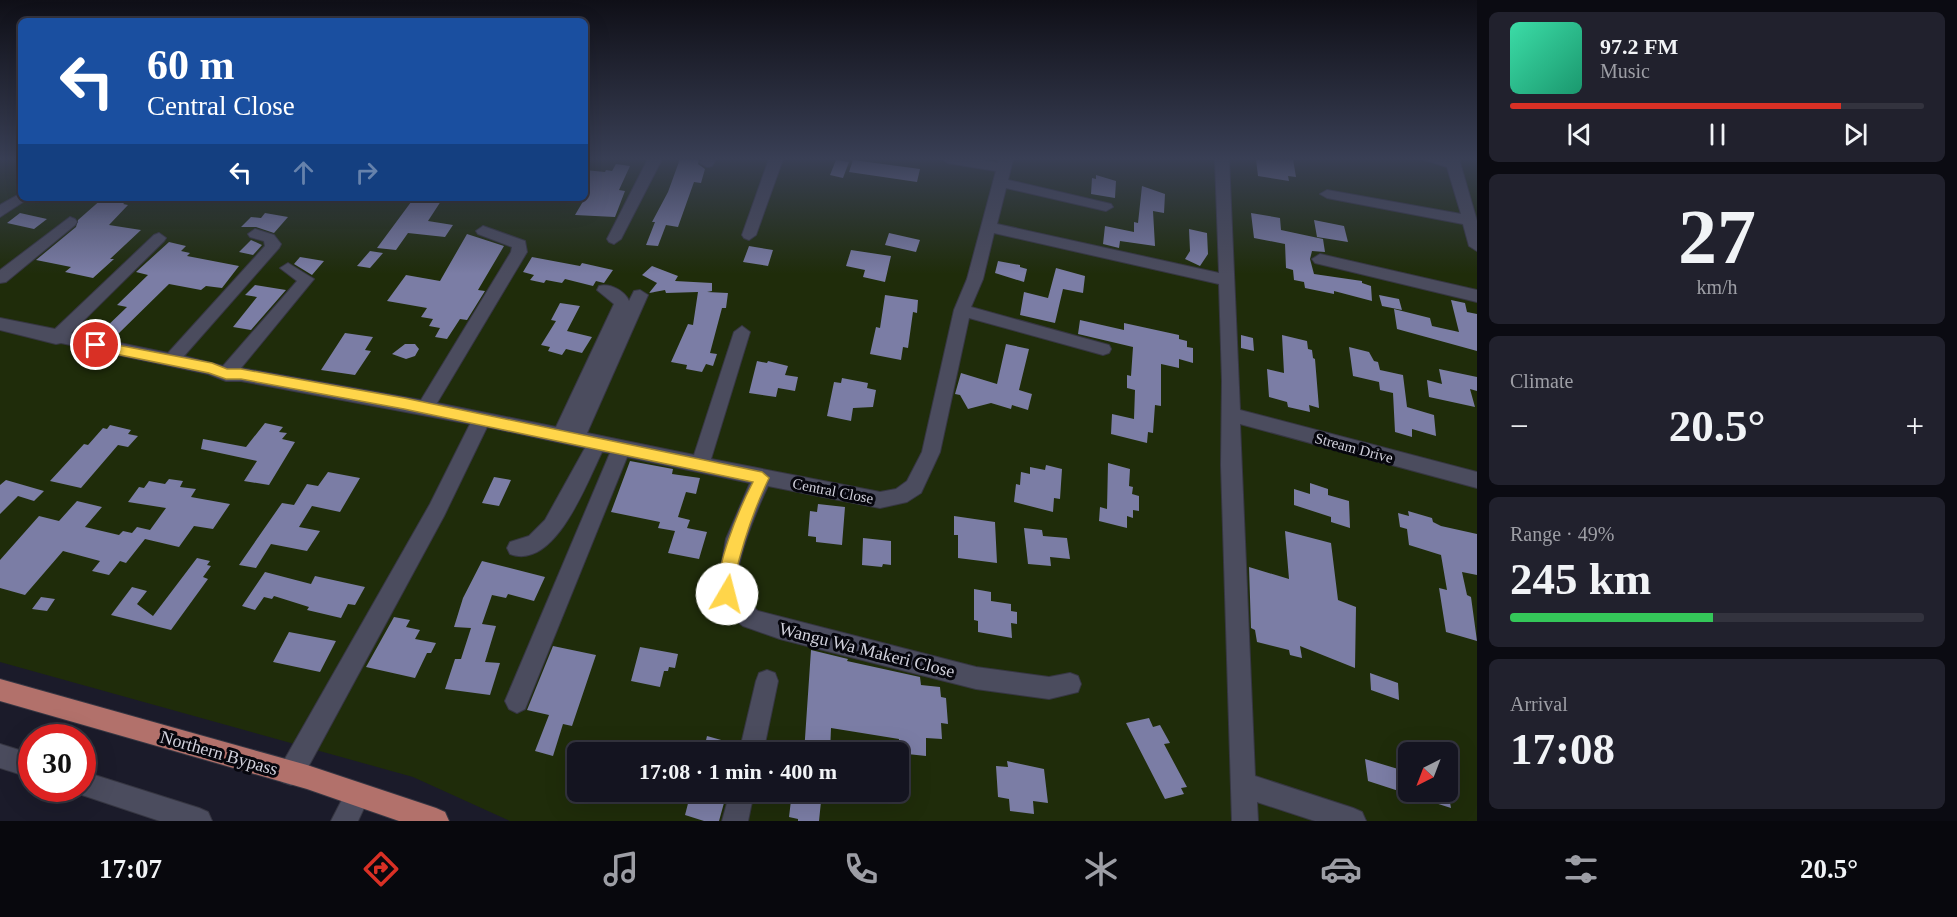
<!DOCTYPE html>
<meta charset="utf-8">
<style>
body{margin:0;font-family:"Times New Roman",serif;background:#21212d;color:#f1f3f6;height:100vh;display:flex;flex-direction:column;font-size:22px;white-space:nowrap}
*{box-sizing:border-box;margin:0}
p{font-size:20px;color:#9d9ea5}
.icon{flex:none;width:33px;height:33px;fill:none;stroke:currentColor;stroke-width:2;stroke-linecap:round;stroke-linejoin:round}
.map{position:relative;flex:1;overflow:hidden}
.drawer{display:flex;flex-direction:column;gap:12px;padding:12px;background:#0b0b12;width:480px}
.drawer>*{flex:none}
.hud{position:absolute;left:18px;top:18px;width:570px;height:183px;border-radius:9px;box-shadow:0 6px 24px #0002,0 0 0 2px #33333e;background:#1a4fa0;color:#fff;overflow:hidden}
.needle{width:39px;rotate:222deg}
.controls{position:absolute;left:1398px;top:742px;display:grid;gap:12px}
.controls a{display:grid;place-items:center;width:60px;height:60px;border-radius:9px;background:#141420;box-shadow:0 6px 24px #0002,0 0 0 2px #33333e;font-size:30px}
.speed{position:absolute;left:18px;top:724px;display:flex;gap:12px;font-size:30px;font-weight:700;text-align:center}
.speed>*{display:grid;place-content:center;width:78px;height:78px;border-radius:50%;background:#141420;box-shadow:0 6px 24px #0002,0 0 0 2px #33333e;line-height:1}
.speed .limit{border:9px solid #d22;background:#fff;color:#111}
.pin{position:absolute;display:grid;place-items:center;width:51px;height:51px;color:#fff;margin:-26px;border:3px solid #fff;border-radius:50%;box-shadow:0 2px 6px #0007}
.me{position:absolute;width:66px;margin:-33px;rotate:8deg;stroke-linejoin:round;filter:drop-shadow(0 0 4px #0008)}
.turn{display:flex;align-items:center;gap:21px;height:126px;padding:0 30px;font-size:27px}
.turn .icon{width:78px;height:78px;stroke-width:2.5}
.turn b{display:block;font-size:42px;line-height:51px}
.lanes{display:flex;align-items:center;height:57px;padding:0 30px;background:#0003;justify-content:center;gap:30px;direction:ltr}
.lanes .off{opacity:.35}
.big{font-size:45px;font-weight:600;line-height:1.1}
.drawer .card{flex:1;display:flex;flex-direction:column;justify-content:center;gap:9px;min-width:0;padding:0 21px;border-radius:9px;background:#21212d}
.drawer .dial{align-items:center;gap:0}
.dial b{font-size:78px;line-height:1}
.song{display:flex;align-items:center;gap:18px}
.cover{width:72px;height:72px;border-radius:9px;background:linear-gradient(135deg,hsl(160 70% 55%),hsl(160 70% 35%))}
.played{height:6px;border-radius:3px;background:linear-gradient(90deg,#d93025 80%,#33333e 80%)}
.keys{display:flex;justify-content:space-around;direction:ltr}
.heat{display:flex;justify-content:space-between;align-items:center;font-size:33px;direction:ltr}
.charge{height:9px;border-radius:4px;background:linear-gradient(90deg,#34c759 49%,#33333e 0)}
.trip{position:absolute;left:567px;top:742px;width:342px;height:60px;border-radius:9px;background:#141420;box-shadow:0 6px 24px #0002,0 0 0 2px #33333e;font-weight:600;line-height:60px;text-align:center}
.tab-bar{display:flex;height:96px;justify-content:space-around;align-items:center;background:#08080d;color:#9d9ea5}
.tab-bar .icon{width:42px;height:42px}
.tab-bar .current{color:#d93025}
.tab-bar b{font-size:27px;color:#f1f3f6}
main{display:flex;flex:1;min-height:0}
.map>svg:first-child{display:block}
.green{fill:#1f2c0a;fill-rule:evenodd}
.building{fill:#7b7da5}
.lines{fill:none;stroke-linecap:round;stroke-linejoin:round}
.minor-casing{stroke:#363642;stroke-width:2}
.major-casing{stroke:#363642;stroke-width:2}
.minor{fill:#4b4c5e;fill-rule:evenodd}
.major{fill:#b2716b;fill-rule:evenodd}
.route{fill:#ffd54a;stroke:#a68a30;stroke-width:1.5}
.labels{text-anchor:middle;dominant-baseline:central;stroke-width:6;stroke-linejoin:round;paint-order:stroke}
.street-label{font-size:15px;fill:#d0d0db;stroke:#06060d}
.near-street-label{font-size:18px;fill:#d0d0db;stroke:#06060d}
</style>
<main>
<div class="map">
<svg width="1477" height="821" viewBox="0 0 1477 821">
<rect width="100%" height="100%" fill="#1b1b2a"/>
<path class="green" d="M0 159H21V198H585V159H1477V821H510L413 777 0 662ZM578 753H898V792H578ZM1408 753H1448V792H1408Z"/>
<path class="building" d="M680 159H699L698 164 705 169 701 183 694 182 678 227 666 225 658 246 646 245 655 222H652L668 192Z
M1256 159H1293L1296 177 1288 176 1289 181 1258 176Z
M836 160 849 162 843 178 830 175Z
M853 160 920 169 917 182 849 172Z
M616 164 630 166 619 190 625 191 615 217 575 215 585 198V170L605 172 606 170 612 171Z
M1096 175 1116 181 1115 198 1091 194 1092 178 1096 179Z
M1142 186 1165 194 1164 213 1153 211 1155 246 1120 241 1119 248 1103 244 1105 226 1134 232V222L1138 223Z
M103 198 127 201 123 204 128 205 109 225 141 230 110 259H114L93 278 65 272 71 267 36 260 76 227 78 220Z
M414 198H443L428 221 453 225 445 237 408 233 396 250 377 248Z
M20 213 47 219 34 229 7 223Z
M265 213 288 217 274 233 256 227H241L251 217 261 218Z
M1251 213 1280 218 1281 230 1323 239 1325 252 1312 251 1310 259 1314 274 1362 281V283L1371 286 1372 301 1334 291V294L1305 288 1304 282 1294 280 1293 270 1286 268 1285 244 1254 238Z
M1314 220 1344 226 1348 242 1317 237Z
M1189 229 1207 233 1208 254 1200 266 1185 259 1190 251Z
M889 233 920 240 916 252 885 245Z
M467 234 504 246 478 290 485 291 467 320 460 319 447 339 435 337 440 328 429 326 433 319 421 317 427 308 387 301 406 275 440 281Z
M251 240 262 245 253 255 239 252Z
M169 242 186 246 181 251 190 253 187 256 239 266 222 288 206 286 201 290 169 284 117 335 102 331 127 307 117 305 148 275 136 272Z
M749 246 773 250 768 266 743 262Z
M851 250 891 256 885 282 863 277 865 270 846 266Z
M370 251 383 253 370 268 357 266Z
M300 257 324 261 312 275 294 264Z
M532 257 580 266 582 263 613 270 604 283 596 281 593 286 565 279 562 283 546 280 544 283 530 280 534 275 523 272Z
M998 261 1020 265V267L1027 269 1024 282 995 273Z
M652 266 678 276 675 281 712 283V291L707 292 728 293 726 308H722L710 353 717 354 713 366 706 364 702 372 686 369 687 365 671 362 688 324 693 325 698 292 666 293 665 290 649 293 657 283 642 275Z
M1056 268 1085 276 1083 293 1063 289 1055 323 1020 315 1024 292 1048 298Z
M255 285 286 290 251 330 233 327 257 297 245 295Z
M885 295 918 300 917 313 913 312 908 348 903 347 901 360 870 354 876 327 880 328Z
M1379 295 1399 299 1402 310 1382 306Z
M1451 300 1465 303 1467 312 1477 314V351L1397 329 1394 309 1430 318 1432 326 1459 332Z
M560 303 580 306 567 331 592 337 582 353 566 349 562 355 548 351 550 347 541 345 556 321 551 320Z
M1080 320 1124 330V323L1179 335V339L1187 341V347L1193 348V363L1179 359V368L1161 364V406L1155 405 1153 433 1148 432 1147 443 1111 434 1112 414 1134 419 1135 390 1127 388V375L1131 376 1133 347 1078 334Z
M345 333 373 337 365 350 371 351 355 375 321 370Z
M1241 335 1253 338 1254 351 1241 348Z
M1282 335 1307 341 1308 349 1312 350 1313 358 1315 359 1319 408 1309 405 1310 412 1288 407 1287 402 1269 397 1267 369 1284 373Z
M405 344H415L419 349 415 356 406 359 392 354Z
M1006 344 1029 349 1019 390 1032 394 1028 410 1012 405 1011 409 991 403 968 409 960 395 955 394 961 373 997 384Z
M1349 347 1369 352 1374 361 1378 362 1380 370 1403 375 1407 407 1434 415 1436 436 1412 429V437L1395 432 1393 393 1380 390 1379 382 1353 376Z
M757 361 767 363 768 361 788 366 785 375 798 377 795 391 778 388 776 397 749 393Z
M1439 369 1477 377V391L1470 389 1475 407 1429 397 1427 380 1442 384Z
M842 378 868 383 867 388 876 390 873 407 853 408 851 421 827 416 834 382 841 383Z
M265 423 283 427 279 432 287 433 282 439 295 442 269 485 244 481 257 461 201 449 203 439 246 447Z
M110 425 131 430 128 434 138 436 128 447 118 445 81 488 50 481 84 444 88 445 103 428 107 429Z
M630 461 673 469 672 474 700 478 696 494 686 492 678 517 690 520 687 528 707 532 699 559 668 553 675 531 658 528 660 522 611 512Z
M1108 463 1130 469 1129 486 1133 487 1132 494 1139 496V511L1133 510V518L1127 516V528L1099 521 1100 507 1107 509Z
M1046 465 1062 469 1060 499 1054 498 1053 512 1014 502 1016 484 1020 485 1021 472 1030 474V467L1045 470Z
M328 472 360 478 340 512 312 506 299 527 320 531 307 551 271 544 256 568 239 565 282 503 294 505 307 484 318 486Z
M494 477 511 480 499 506 482 503Z
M169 479 183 481 180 487 196 489 191 497 230 504 213 529 194 526 179 547 145 539 126 563 120 561 109 575 92 571 100 561 63 551 25 595 0 588V560L39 516 59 521 77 501 102 507 85 527 119 535 123 531 132 533 137 527 150 530 166 508 128 502 139 487 144 488 149 481 165 484Z
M6 480 44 491 34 501 18 496 0 514V485Z
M1310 483 1328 489V495L1349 501 1350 528 1331 522V517L1294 505V489L1310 494Z
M818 504 845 507 842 545 816 542V537L808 536 810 511 817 512Z
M1408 511 1432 518 1433 522 1441 526 1477 534V575L1462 572 1467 595 1471 597 1477 641 1446 632 1439 588 1447 590 1441 555 1409 545 1407 529 1400 527 1398 513 1409 516Z
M954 516 995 522 997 563 958 558V535H954Z
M1024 528 1042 530 1043 536 1067 538 1070 559 1050 557 1051 566 1028 564Z
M1285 531 1331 543 1338 600 1356 607 1355 668 1300 646 1302 658 1290 655 1289 650 1257 642 1255 630 1251 628 1249 567 1289 579Z
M863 538 891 541V565L883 564 882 567 862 565Z
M197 558 210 561 207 565 211 566 203 577 208 579 171 630 111 615 132 587 147 591 137 604 153 616Z
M482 561 545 577 534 601 508 594 506 598 492 595 482 624 496 626 485 662 500 663 490 695 445 689 455 659H461L471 628 454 627 463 598Z
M265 572 311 584 315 576 365 587 355 605 348 604 341 618 307 610 309 607 274 596 272 599 264 597 255 610 242 606Z
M974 589 991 592V601L1011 604V611L1017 612V624L1011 623 1012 638 978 632V621L974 620Z
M41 597 55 599 47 611 32 609Z
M394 617 410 620 406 627 420 630 415 639 436 643 431 653H427L415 678 366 667Z
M289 632 336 641 320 672 273 662Z
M553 646 596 655 572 726 563 724 553 756 535 751 549 715 527 710Z
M640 647 678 654 675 668 669 667 668 671H664L660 687 631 681Z
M811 650 848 659 847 661 920 677 921 685 940 687 941 697 946 698 948 724 941 723 942 739 926 738V756L898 753 899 739 831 728 830 753H804Z
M1370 673 1398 683 1399 700 1371 690Z
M1149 718 1153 727 1160 725 1170 743 1164 744 1187 787 1181 788 1184 794 1165 799 1126 723Z
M707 736 739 745 737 753H703Z
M1365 759 1408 772V794L1368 781Z
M1007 761 1044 769 1048 803 1033 801 1034 814 1010 811 1009 799 998 797 996 766 1008 767Z
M691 792H727L719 821H704L685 815Z
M792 792H822L819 821H798V819L789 817Z
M1410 792H1448L1451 808 1410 795Z"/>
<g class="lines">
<defs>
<path id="minor" d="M648 159H662L621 239 614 244 609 242 607 239Z
M702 159H716L712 166 707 167 700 163Z
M769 159H783L756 235 749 240 744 238 742 235Z
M941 159H975L998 163 999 159H1013L1008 180 1111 204 1113 207 1106 211 1006 188 997 224 1219 273 1215 159H1229L1240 410 1477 472V488L1240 424 1255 776 1353 808 1362 812 1366 821H1315L1257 802 1258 821H1232L1221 465 1222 381 1219 284 994 233 983 279 971 307 1109 345 1111 349 1109 353 1103 355 969 318 940 452 921 493 907 502 880 508 768 486C758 507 728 576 739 596 743 602 753 607 758 611L976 667 1049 677 1070 673 1078 676 1081 684 1078 692 1049 699 976 689 780 639 743 626 722 609 717 589 726 539 750 483 627 457 525 709 517 713 509 709 505 701 610 453 602 452C587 482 555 571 510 554L507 548 510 542 529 536 545 520 585 448 487 427 444 516 300 782 291 785 282 782 279 773 282 764 430 504 470 424 241 381H226L208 374 61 343 56 344 0 330V318L55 329 154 235 159 233 166 238 164 241 71 333 168 353 265 246 264 241 250 237 248 234 255 229 274 235 281 244 279 248 184 356 223 366 297 281 280 268 288 263 314 279 241 368 421 400 511 252 512 247 478 234 476 231 483 226 525 241 527 252 437 403 556 427 614 304 597 290 599 286C610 283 625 291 629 301L634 291 640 290 648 295 587 433 694 455 734 332 742 326 750 332 711 459 880 492 896 489 907 481 922 452 954 310 967 279 996 171 948 163Z
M1422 159H1459L1477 221V251L1469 246 1463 224 1327 198 1320 194 1327 190 1461 214 1447 167Z
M21 193V198H27L26 200 0 217V205Z
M70 217 75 219 77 222 75 225 6 282 0 283V270Z
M1320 254 1477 290V302L1315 263 1312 259Z
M767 670 775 673 778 681 763 753H739L756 681 759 673Z
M0 744 32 754V778L0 768Z
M82 771 199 808 208 812 212 821H160L82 795 72 789H82Z
M358 783 367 786 370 795 358 821H331L349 786Z
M730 792H754L748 821H722Z"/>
<path id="major" d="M0 679 307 765 436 808 445 812 449 821H399L307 789 0 701Z"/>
</defs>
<use href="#minor" class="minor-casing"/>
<use href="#major" class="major-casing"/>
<use href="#minor" class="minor"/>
<use href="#major" class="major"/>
</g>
<linearGradient id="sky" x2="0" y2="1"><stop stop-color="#0f0f17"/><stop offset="0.58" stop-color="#393f55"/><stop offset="1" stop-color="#393f55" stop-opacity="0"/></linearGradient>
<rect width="1477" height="274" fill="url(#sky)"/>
<path class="route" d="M96 341 212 363 227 369H241L404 398 762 472 769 478C754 509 743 542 735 576 733 584 736 591 732 599L727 601 721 599C710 575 741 505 753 482L404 409 241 379H226L209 373 91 349 89 345Z"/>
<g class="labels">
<g class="street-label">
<text transform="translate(1354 448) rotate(15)">Stream Drive</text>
<text transform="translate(833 491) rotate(11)">Central Close</text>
</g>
<g class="near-street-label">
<text transform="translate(867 650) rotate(14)">Wangu Wa Makeri Close</text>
<text transform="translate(219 753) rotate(16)">Northern Bypass</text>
</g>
</g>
</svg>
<div class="controls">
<a><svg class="needle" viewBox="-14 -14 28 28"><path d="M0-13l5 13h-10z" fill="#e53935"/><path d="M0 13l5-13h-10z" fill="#9d9ea5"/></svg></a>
</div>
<div class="speed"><div class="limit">30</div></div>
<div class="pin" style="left:96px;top:345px;background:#d93025"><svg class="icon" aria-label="arrive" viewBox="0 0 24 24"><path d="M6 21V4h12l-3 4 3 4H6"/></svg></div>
<svg class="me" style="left:727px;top:594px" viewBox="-20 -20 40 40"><circle r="19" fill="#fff"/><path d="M0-13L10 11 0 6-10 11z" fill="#ffd54a"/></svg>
<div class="trip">17:08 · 1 min · 400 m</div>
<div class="hud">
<div class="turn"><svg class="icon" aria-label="left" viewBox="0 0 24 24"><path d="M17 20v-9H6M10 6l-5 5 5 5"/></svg><div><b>60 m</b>Central Close</div></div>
<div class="lanes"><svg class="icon" aria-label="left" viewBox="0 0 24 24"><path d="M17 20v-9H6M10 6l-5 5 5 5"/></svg><svg class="icon off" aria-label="ahead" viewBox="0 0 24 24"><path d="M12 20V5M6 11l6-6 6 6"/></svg><svg class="icon off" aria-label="right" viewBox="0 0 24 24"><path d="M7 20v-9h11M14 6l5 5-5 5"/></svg></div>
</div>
</div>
<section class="drawer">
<div class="card">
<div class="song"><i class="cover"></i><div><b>97.2 FM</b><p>Music</p></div></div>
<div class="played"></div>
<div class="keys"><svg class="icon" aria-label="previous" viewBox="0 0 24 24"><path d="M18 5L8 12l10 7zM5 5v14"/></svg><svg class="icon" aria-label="pause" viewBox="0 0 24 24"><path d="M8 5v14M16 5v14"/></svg><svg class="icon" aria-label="next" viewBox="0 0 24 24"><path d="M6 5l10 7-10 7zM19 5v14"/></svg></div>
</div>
<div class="card dial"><b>27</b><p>km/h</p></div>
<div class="card"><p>Climate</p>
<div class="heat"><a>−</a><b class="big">20.5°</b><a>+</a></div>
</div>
<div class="card"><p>Range · 49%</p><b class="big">245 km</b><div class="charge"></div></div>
<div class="card"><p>Arrival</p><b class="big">17:08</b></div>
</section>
</main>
<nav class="tab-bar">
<b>17:07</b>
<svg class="icon current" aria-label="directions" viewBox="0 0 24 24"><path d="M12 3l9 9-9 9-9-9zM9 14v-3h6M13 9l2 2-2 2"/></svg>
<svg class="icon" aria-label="music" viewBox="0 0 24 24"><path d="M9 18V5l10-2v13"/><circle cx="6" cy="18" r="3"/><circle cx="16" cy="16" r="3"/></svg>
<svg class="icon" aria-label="phone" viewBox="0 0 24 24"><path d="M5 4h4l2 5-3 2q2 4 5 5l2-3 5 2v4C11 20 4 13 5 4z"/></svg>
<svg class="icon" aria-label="climate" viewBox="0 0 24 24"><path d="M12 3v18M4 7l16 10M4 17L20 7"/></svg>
<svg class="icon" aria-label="car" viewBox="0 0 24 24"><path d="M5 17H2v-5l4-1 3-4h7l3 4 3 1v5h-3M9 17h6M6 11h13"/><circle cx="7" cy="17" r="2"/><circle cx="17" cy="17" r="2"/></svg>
<svg class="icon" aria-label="filters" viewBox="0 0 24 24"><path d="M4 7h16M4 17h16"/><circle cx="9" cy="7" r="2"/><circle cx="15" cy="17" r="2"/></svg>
<b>20.5°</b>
</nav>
